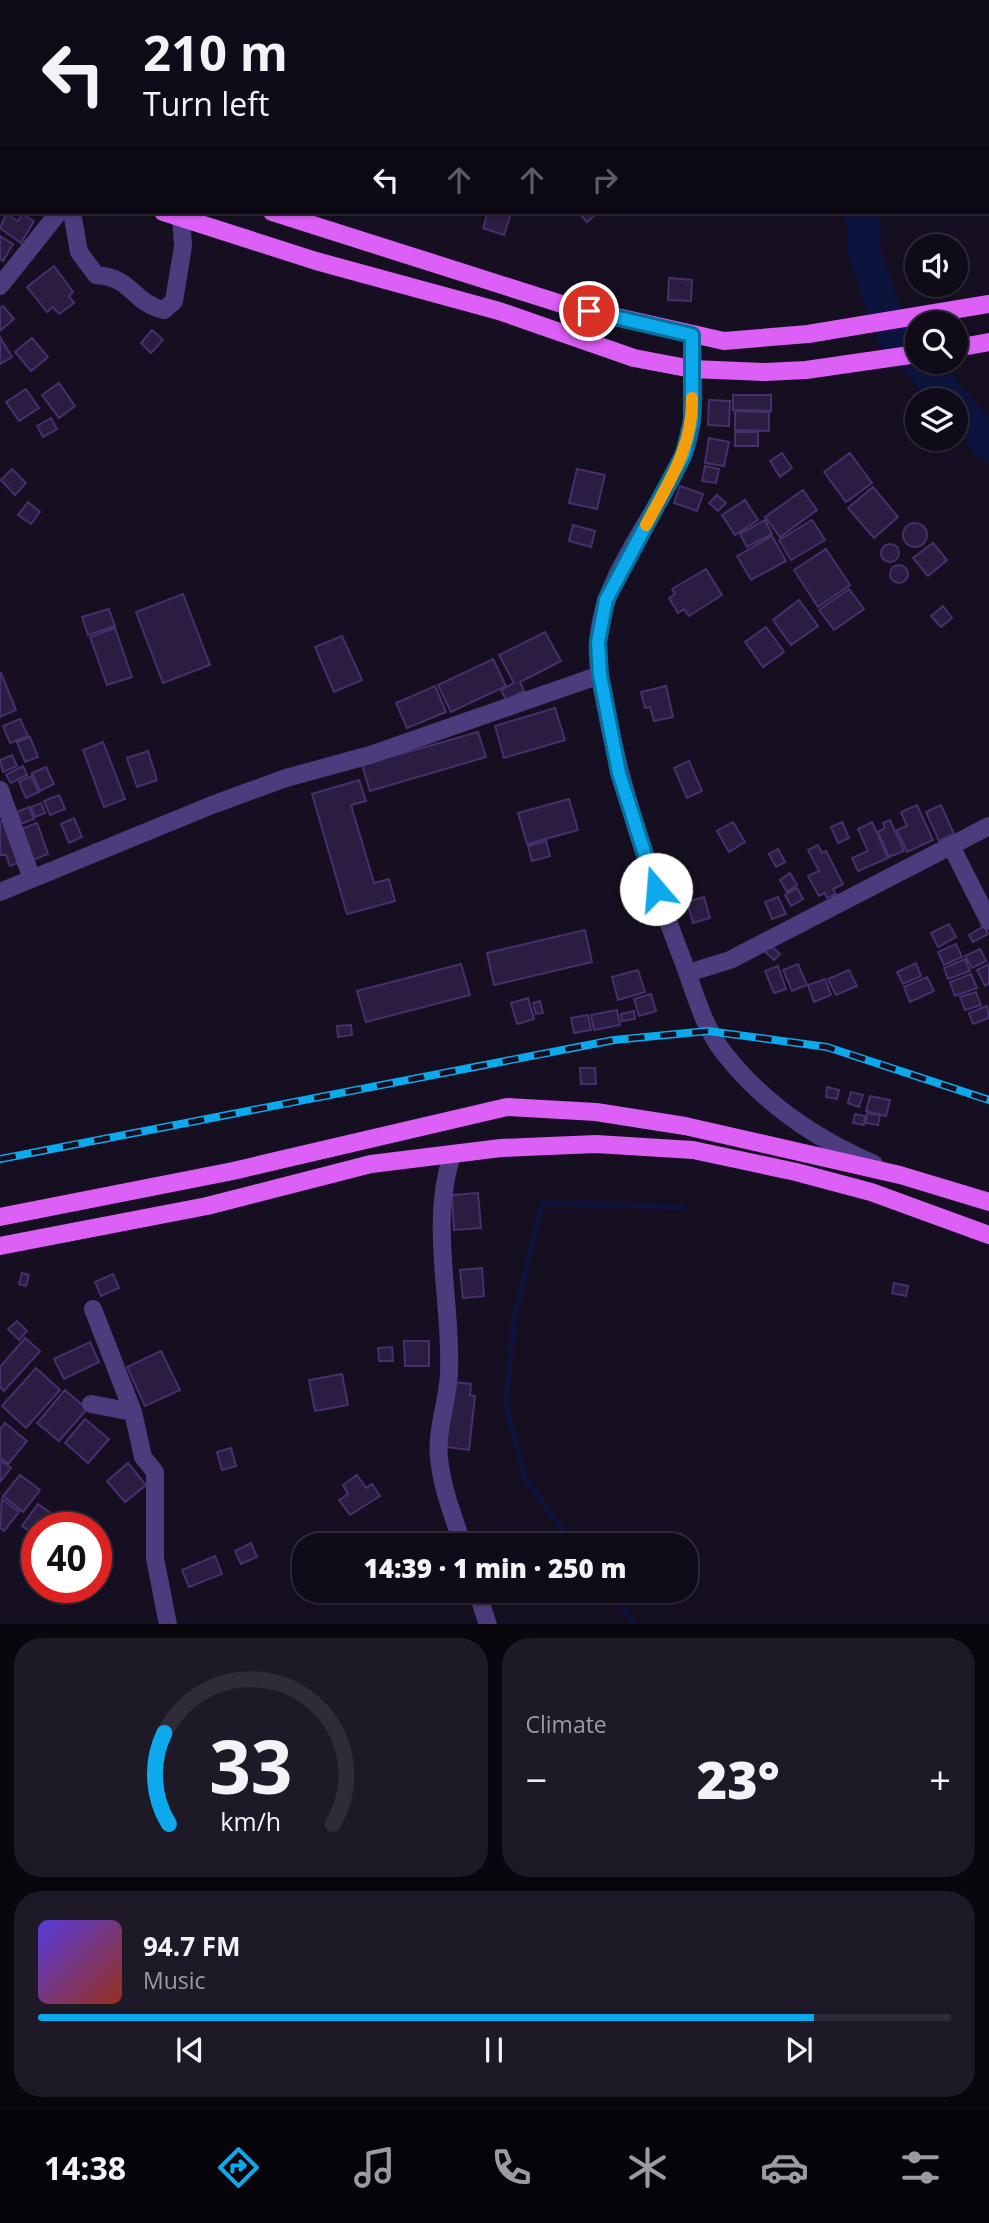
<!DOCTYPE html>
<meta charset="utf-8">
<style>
body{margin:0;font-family:"Open Sans",sans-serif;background:#1e1926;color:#f1f3f6;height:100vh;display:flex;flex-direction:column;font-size:26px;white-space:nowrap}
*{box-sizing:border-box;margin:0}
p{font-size:23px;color:#9c9ba2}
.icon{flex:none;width:38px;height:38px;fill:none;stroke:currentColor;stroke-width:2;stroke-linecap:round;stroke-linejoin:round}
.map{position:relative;height:1624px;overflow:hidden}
.details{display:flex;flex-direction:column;gap:14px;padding:14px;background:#09060e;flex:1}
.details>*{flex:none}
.banner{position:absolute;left:0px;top:0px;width:990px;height:214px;box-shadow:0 2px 5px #0004,0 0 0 2px #302b38;background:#100b19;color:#f1f3f6;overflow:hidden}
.fabs{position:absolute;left:905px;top:234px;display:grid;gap:14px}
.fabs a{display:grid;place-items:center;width:63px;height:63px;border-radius:50%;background:#100b19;box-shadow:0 2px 5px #0004,0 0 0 2px #302b38;font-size:35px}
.speed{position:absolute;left:21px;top:1512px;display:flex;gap:14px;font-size:35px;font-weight:700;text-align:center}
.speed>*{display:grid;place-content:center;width:91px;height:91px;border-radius:50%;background:#100b19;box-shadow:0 2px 5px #0004,0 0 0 2px #302b38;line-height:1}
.speed .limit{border:10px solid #d22;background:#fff;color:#111}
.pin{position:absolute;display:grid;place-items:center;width:60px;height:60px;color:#fff;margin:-30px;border:4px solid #fff;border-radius:50%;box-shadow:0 2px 7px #0007}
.me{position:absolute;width:77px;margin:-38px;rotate:342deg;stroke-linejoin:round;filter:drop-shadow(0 0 5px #0008)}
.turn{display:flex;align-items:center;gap:24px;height:147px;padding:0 28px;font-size:32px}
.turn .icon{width:91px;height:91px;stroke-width:2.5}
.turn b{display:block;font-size:49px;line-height:60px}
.lanes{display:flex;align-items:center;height:66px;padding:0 28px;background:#0003;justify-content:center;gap:35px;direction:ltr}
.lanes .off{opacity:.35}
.big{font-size:52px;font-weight:800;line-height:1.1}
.details .widget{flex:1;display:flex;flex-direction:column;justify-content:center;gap:10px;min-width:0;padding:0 24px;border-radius:28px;background:#1e1926}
.details .dial{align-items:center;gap:0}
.dial svg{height:182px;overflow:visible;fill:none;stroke:#302b38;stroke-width:7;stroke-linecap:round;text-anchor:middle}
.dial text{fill:#f1f3f6;stroke:none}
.song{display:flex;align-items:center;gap:21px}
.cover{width:84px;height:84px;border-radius:10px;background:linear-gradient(135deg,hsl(250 70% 55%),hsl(10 70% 35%))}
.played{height:7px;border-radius:4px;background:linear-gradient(90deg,#0da9ed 85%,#302b38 85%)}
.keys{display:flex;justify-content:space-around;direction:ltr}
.heat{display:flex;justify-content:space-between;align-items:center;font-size:38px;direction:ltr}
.details .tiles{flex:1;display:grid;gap:14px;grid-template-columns:1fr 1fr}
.widget:last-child{grid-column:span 2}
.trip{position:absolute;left:292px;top:1533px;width:406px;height:70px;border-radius:28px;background:#100b19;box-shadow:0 2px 5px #0004,0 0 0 2px #302b38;font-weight:800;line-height:70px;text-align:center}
.dock{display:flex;height:112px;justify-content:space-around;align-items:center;background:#06040a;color:#9c9ba2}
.dock .icon{width:49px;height:49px}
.dock .current{color:#0da9ed}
.dock b{font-size:32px;color:#f1f3f6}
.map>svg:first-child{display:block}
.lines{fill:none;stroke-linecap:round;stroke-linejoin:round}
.stream{stroke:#0c143d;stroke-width:5}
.river{stroke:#0c143d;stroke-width:33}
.building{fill:#2b1c41;stroke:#472f6c;stroke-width:2}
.minor{stroke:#4c3c7e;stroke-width:18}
.major{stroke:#dc5ff6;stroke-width:18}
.rail-casing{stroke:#0da9ed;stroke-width:8}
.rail{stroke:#160f21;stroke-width:5;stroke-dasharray:16;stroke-linecap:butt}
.route-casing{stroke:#086e9a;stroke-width:18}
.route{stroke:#0da9ed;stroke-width:12}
.slow{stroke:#f59e0b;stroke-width:12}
</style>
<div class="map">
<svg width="989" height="1625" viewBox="0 0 989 1625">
<rect width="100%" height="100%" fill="#160f21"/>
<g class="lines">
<path class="stream" d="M574 1545 525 1478 506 1405 514 1319 542 1203 684 1207
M609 1591 635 1625"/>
<path class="river" d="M803 0V2
M859 212 864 222V251L893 336 917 361
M918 362 953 401
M956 403 989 446"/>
</g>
<path class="building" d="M488 212 511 213 504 235 483 228Z
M578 212H599L587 222Z
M6 214 18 221 22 214 34 221 21 243 0 228Z
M0 236 13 244 3 261 0 259Z
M54 266 73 292 69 296 74 303 59 314 53 307 47 312 27 287Z
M669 278 692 280 691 301 668 300Z
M3 306 14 319 0 331V308Z
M152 330 163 340 151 353 141 343Z
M0 337 12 357 0 364Z
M32 338 48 357 31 371 15 352Z
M59 383 75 406 59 418 42 395Z
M26 389 39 408 19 421 6 402Z
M733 395H771V411L733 410Z
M709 400 730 401 729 426 708 425Z
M735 411 769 412V431L735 430Z
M51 418 57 429 43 437 37 426Z
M735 432H758V446H735Z
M709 438 729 442 724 466 705 463Z
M782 453 792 468 780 477 770 461Z
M850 453 872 483 846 502 824 472Z
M705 466 719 469 716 483 702 481Z
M12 469 26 483 15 495 1 480Z
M577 469 605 475 597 509 569 503Z
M680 486 703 494 697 511 674 503Z
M873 487 898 517 874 538 848 508Z
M803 490 817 510 780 537 765 517Z
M717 495 726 503 718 511 709 503Z
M745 500 758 520 735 535 722 515Z
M28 502 40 512 31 524 18 515Z
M765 520 772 534 747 547 740 534Z
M812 520 825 540 791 560 779 540Z
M903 535a12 12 0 1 1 24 0a12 12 0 1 1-24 0Z
M573 525 595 531 591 547 569 541Z
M772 536 786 561 751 580 737 556Z
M933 543 947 560 928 576 913 558Z
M881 553a9 9 0 1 1 18 0a9 9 0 1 1-18 0Z
M826 549 850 585 818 607 794 570Z
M890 574a9 9 0 1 1 18 0a9 9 0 1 1-18 0Z
M706 569 722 595 689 616 684 609 678 613 669 598 675 594 672 589Z
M849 589 864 609 834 630 819 610Z
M183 594 210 665 163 683 136 612Z
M799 600 818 626 791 645 773 620Z
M943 606 952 618 941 627 931 616Z
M109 609 115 626 88 635 82 617Z
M766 627 784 652 763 667 745 642Z
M115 628 132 677 107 685 90 637Z
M545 632 561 661 520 682 524 691 506 700 501 690 514 683 499 655Z
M342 636 362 680 334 692 315 647Z
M493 659 506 686 451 712 438 685Z
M1 673 16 710 0 717V674Z
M435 686 446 712 407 728 396 703Z
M666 686 673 717 654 721 650 707 645 708 641 692Z
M555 708 565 740 504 758 495 726Z
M20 719 28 736 10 743 3 726Z
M478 732 486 757 370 791 362 765Z
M30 737 38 757 25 762 17 742Z
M103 742 125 799 104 807 83 750Z
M148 751 157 780 137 787 127 758Z
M12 755 17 766 3 772 0 760Z
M689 761 702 791 687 798 674 768Z
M23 766 27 775 11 783 6 775Z
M46 767 54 784 40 791 32 773Z
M31 776 39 792 26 798 19 782Z
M359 780 366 801 351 805 374 883 389 879 395 901 347 914 312 794Z
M59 795 65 809 50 815 44 801Z
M569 799 578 830 527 844 518 813Z
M41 803 45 813 35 817 31 807Z
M917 805 933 840 907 852 897 830 907 826 901 812Z
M941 805 954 834 939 841 926 812Z
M29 807 34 819 21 824 17 812Z
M74 818 82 837 69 843 61 824Z
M8 819 23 861 10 866 6 855H0V822Z
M890 820 904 851 889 857 878 832 885 828 883 823Z
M733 822 745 842 729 852 717 831Z
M842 822 849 838 838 843 831 827Z
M872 822 888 858 858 871 852 858 868 851 858 829Z
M37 823 48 854 33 860 21 829Z
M546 841 550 856 532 861 528 846Z
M818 845 822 853 826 851 843 884 833 889 836 894 827 898 825 893 819 896 808 876 819 871 808 850Z
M778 849 785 862 776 867 769 854Z
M790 873 797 885 787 892 780 880Z
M797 888 803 899 791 906 785 895Z
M704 897 710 918 693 923 687 902Z
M778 897 786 914 772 919 765 902Z
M949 924 956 937 938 947 931 933Z
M984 926 988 934 973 942 969 935Z
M585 930 592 962 494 985 487 953Z
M956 944 962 957 944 965 938 952Z
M770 945 780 954 774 960 764 951Z
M980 949 986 961 972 968 965 956Z
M965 959 970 971 948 979 944 968Z
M916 963 921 976 903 984 897 972Z
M461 964 470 995 366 1022 357 991Z
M798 964 807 985 792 991 783 970Z
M989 964V984L985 986 977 970Z
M778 966 786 989 774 993 765 971Z
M638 970 645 992 618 1000 612 977Z
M849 970 857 986 836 995 828 979Z
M971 974 977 988 955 996 950 982Z
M927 977 934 991 910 1002 904 987Z
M825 979 831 995 814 1002 808 985Z
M976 992 981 1005 965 1010 960 997Z
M651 994 656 1011 639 1016 634 999Z
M528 998 534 1019 517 1024 511 1003Z
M540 1001 543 1013 536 1014 533 1003Z
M987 1006 989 1018 973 1024 969 1013Z
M617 1010 620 1025 594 1030 591 1015Z
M634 1011 635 1019 622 1021 621 1014Z
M588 1015 591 1030 574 1033 571 1018Z
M351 1025 352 1035 338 1037 337 1026Z
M580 1068H595L596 1084H581Z
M827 1087 839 1090 837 1099 826 1097Z
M851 1092 863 1095 859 1107 848 1103Z
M870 1096 890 1100 886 1116 866 1111Z
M867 1113 880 1115 878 1125 866 1123Z
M855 1114 865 1116 864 1125 853 1123Z
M478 1193 481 1228 454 1230 452 1195Z
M482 1268 484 1296 463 1298 460 1270Z
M22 1273 29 1275 26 1286 19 1284Z
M113 1274 119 1288 101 1296 95 1282Z
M894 1283 908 1286 906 1296 892 1293Z
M17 1321 27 1331 19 1340 8 1329Z
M25 1338 40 1351 4 1391 0 1387V1367Z
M404 1341H429V1366H405Z
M90 1342 99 1362 64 1379 54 1359Z
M392 1347 393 1361H379L378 1348Z
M161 1351 180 1390 145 1406 127 1367Z
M36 1368 60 1390 26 1428 2 1406Z
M342 1374 348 1405 315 1411 309 1380Z
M453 1382 471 1384 470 1395 475 1396 469 1450 446 1447Z
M65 1390 87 1409 59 1441 37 1423Z
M85 1419 109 1439 88 1463 65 1443Z
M5 1423 27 1441 8 1464 0 1457V1429Z
M231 1448 236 1466 222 1470 217 1452Z
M0 1460 11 1468 0 1482Z
M128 1463 146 1485 125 1502 107 1481Z
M20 1475 40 1490 23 1512 3 1496Z
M357 1475 366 1488 372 1484 380 1496 350 1515 339 1500 348 1494 343 1485Z
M2 1499 19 1512 4 1531 0 1528Z
M38 1504 59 1519 53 1528H37V1536L22 1526Z
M251 1543 257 1557 241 1564 235 1551Z
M215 1556 222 1574 189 1587 182 1570Z"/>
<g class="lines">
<path class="minor" d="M72 212 79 252 96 275C134 278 131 302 164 310L174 301 183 246 181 217
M0 286 59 212
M692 335C692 374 699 419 683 455 657 517 603 573 598 641 596 665 603 691 607 714 624 799 652 880 683 961 695 993 703 1026 724 1053 763 1103 816 1139 874 1164
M0 790 32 879
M951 846 989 921
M0 892 212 805 286 778 370 755 600 675
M688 973 730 960 989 826
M452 1155C429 1225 452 1300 449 1373 448 1401 436 1430 439 1458 442 1488 453 1516 463 1545
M93 1309 133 1412 143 1457 155 1472V1558L168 1625
M91 1404 133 1412
M477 1591 488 1625"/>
<path class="major" d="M0 120 2 121
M0 156 2 157
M163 212 316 261 499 311 634 358 692 369 765 372 806 370 917 354
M272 212 568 306 724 341 808 334 989 304
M956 348 989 342
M0 1217 233 1171 507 1107 596 1112 685 1126 900 1175 989 1202
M0 1246 207 1206 371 1164 501 1148 596 1144 693 1150 796 1172 871 1192 989 1235"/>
<defs>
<path id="rail" d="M0 1159 614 1040 708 1031 827 1047 989 1100"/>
</defs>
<use href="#rail" class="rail-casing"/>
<use href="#rail" class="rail"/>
</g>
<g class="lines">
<defs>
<path id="route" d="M589 311 692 335V420L684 454 606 600 598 642 600 675 619 773 656 889"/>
</defs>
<use href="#route" class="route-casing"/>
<use href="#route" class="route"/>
<path class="slow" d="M646 525C668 483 693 447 692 398"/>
</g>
</svg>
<div class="fabs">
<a><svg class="icon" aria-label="sound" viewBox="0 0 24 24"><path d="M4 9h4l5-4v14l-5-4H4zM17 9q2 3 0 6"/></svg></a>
<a><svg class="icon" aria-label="search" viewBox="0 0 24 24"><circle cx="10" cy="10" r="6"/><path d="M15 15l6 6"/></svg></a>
<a><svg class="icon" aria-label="layers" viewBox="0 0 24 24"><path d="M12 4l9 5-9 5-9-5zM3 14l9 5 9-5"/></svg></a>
</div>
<div class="speed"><div class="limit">40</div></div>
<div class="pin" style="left:589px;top:311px;background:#d93025"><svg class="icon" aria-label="arrive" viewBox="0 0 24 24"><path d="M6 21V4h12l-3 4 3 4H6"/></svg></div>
<svg class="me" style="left:656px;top:889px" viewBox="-20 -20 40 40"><circle r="19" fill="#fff"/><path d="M0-13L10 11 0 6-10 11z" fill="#0da9ed"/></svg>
<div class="trip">14:39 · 1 min · 250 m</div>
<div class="banner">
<div class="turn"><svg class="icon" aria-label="left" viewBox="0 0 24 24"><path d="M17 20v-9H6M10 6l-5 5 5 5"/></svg><div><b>210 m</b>Turn left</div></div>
<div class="lanes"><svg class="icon" aria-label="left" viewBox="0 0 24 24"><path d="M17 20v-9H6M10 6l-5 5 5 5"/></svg><svg class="icon off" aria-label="ahead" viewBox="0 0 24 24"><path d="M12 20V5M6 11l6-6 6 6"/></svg><svg class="icon off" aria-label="ahead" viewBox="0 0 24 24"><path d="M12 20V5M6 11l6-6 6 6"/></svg><svg class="icon off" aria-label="right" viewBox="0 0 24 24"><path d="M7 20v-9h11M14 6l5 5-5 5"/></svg></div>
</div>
</div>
<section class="details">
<div class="tiles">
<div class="widget dial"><svg viewBox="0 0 100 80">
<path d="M14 69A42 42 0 1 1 86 69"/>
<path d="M14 69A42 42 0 0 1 12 29" stroke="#0da9ed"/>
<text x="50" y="56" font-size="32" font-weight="700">33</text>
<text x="50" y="72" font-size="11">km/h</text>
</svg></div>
<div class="widget"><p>Climate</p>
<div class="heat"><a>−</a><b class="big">23°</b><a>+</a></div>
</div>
<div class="widget">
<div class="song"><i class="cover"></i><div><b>94.7 FM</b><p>Music</p></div></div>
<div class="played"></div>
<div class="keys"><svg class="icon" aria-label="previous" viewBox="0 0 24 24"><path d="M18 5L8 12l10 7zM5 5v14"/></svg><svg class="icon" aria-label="pause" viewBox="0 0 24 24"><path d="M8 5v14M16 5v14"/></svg><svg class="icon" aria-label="next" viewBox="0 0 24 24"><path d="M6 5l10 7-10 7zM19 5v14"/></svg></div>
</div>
</div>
</section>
<nav class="dock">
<b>14:38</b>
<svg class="icon current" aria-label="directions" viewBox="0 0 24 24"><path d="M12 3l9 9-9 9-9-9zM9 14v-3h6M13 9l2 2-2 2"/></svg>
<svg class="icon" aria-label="music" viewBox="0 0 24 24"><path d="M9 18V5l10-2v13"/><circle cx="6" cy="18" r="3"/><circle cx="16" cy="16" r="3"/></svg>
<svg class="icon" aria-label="phone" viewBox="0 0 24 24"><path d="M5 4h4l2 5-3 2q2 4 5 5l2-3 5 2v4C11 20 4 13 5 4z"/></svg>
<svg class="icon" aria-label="climate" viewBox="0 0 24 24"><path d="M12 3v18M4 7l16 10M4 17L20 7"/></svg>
<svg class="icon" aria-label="car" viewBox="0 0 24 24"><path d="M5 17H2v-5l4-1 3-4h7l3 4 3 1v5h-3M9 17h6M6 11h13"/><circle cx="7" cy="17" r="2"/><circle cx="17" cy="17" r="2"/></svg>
<svg class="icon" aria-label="filters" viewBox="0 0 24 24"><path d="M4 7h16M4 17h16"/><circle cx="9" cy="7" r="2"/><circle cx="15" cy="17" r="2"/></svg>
</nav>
